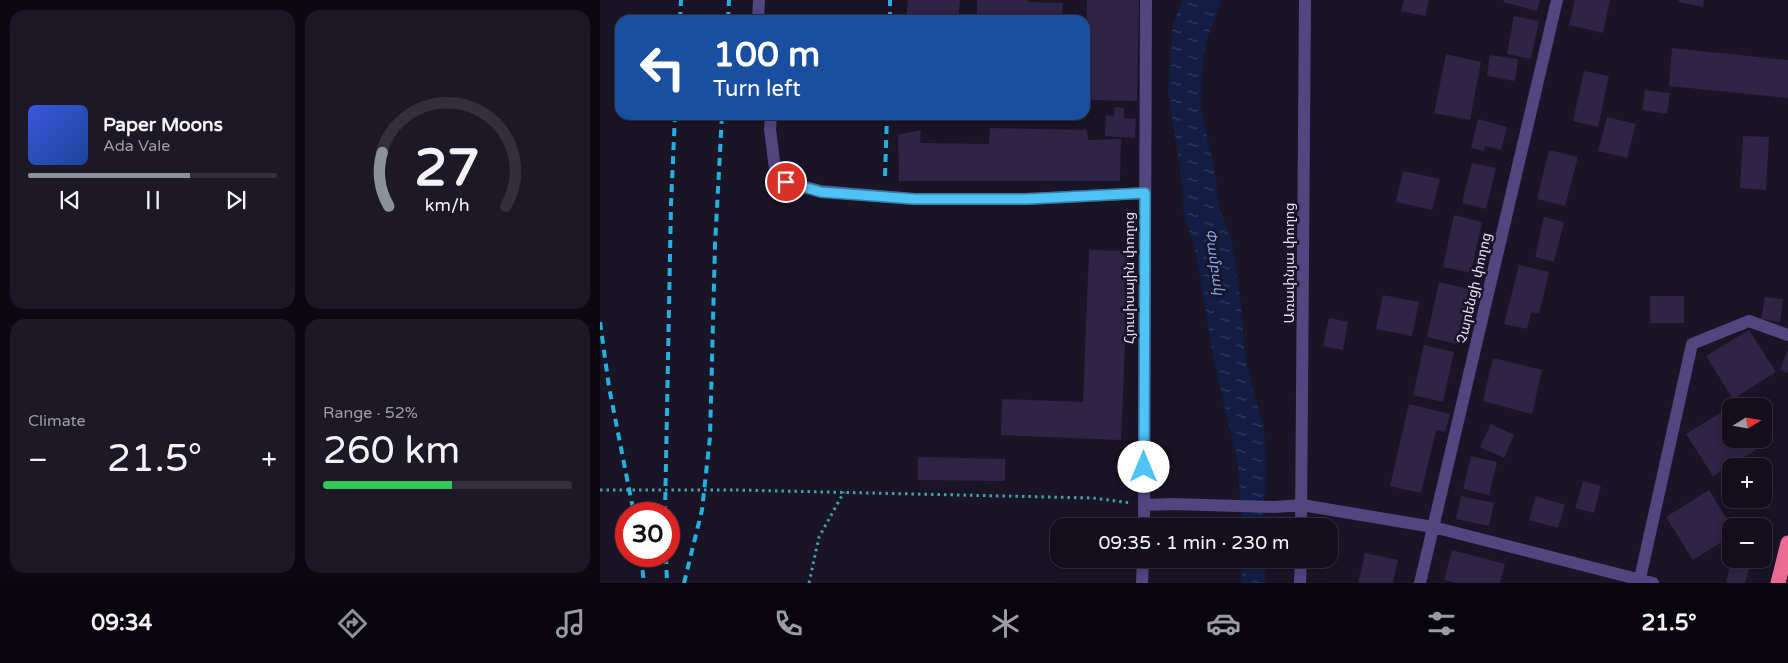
<!DOCTYPE html>
<meta charset="utf-8">
<style>
body{margin:0;font-family:"Varela Round","Noto Sans Armenian",sans-serif;background:#1d1826;color:#f1f3f6;height:100vh;display:flex;flex-direction:column;font-size:19px;white-space:nowrap}
*{box-sizing:border-box;margin:0}
p{font-size:16px;color:#9d9ca4}
.icon{flex:none;width:28px;height:28px;fill:none;stroke:currentColor;stroke-width:2;stroke-linecap:round;stroke-linejoin:round}
.map{position:relative;flex:1;overflow:hidden}
.details{display:flex;flex-direction:column;gap:10px;padding:10px;background:#0b0810;width:600px}
.details>*{flex:none}
.top-card{position:absolute;left:15px;top:15px;width:475px;height:105px;border-radius:15px;box-shadow:0 2px 8px #0003,0 0 0 1px #332f3b;background:#1a4fa0;color:#fff;overflow:hidden}
.needle{width:32px;rotate:79deg}
.buttons{position:absolute;left:1122px;top:398px;display:grid;gap:10px}
.buttons a{display:grid;place-items:center;width:50px;height:50px;border-radius:10px;background:#140f1d;box-shadow:0 2px 8px #0003,0 0 0 1px #332f3b;font-size:25px}
.speed{position:absolute;left:15px;top:502px;display:flex;gap:10px;font-size:25px;font-weight:700;text-align:center}
.speed>*{display:grid;place-content:center;width:65px;height:65px;border-radius:50%;background:#140f1d;box-shadow:0 2px 8px #0003,0 0 0 1px #332f3b;line-height:1}
.speed .limit{border:8px solid #d22;background:#fff;color:#111}
.pin{position:absolute;display:grid;place-items:center;width:42px;height:42px;color:#fff;margin:-21px;border:2px solid #fff;border-radius:50%;box-shadow:0 1px 5px #0007}
.me{position:absolute;width:55px;margin:-28px;rotate:0deg;stroke-linejoin:round;filter:drop-shadow(0 0 4px #0008)}
.turn{display:flex;align-items:center;gap:18px;height:105px;padding:0 15px;font-size:22px}
.turn .icon{width:65px;height:65px;stroke-width:2.5}
.turn b{display:block;font-size:35px;line-height:42px}
.big{font-size:38px;font-weight:600;line-height:1.1}
.details .tile{flex:1;display:flex;flex-direction:column;justify-content:center;gap:8px;min-width:0;padding:0 18px;border-radius:15px;background:#1d1826}
.details .dial{align-items:center;gap:0}
.dial svg{height:130px;overflow:visible;fill:none;stroke:#332f3b;stroke-width:7;stroke-linecap:round;text-anchor:middle}
.dial text{fill:#f1f3f6;stroke:none}
.song{display:flex;align-items:center;gap:15px}
.cover{width:60px;height:60px;border-radius:8px;background:linear-gradient(135deg,hsl(230 70% 55%),hsl(220 70% 35%))}
.played{height:5px;border-radius:2px;background:linear-gradient(90deg,#8c9099 65%,#332f3b 65%)}
.keys{display:flex;justify-content:space-around;direction:ltr}
.heat{display:flex;justify-content:space-between;align-items:center;font-size:28px;direction:ltr}
.charge{height:8px;border-radius:4px;background:linear-gradient(90deg,#34c759 52%,#332f3b 0)}
.details .tiles{flex:1;display:grid;gap:10px;grid-template-columns:repeat(2,1fr)}
.trip{position:absolute;left:450px;top:518px;width:288px;height:50px;border-radius:15px;background:#140f1d;box-shadow:0 2px 8px #0003,0 0 0 1px #332f3b;font-weight:600;line-height:50px;text-align:center}
.menu{display:flex;height:80px;justify-content:space-around;align-items:center;background:#08060c;color:#9d9ca4}
.menu .icon{width:35px;height:35px}
.menu .selected{color:#8c9099}
.menu b{font-size:22px;color:#f1f3f6}
main{display:flex;flex:1;min-height:0}
.map>svg:first-child{display:block}
.water{fill:url(#water-ripples)}
.building{fill:#2f2346}
.lines{fill:none;stroke-linecap:round;stroke-linejoin:round}
.path{stroke:#42a1ac;stroke-width:3;stroke-dasharray:2.5 4;stroke-linecap:butt}
.minor{stroke:#514680;stroke-width:12}
.highway{stroke:#ea6b94;stroke-width:15}
.rail{stroke:#26b0e0;stroke-width:4;stroke-dasharray:8 6;stroke-linecap:butt}
.path-bridge{stroke:#42a1ac;stroke-width:3;stroke-dasharray:2.5 4;stroke-linecap:butt}
.route-casing{stroke:#337fa1;stroke-width:12}
.route{stroke:#4fc3f7;stroke-width:9}
.labels{text-anchor:middle;dominant-baseline:central;stroke-width:5;stroke-linejoin:round;paint-order:stroke}
.street-label{font-size:14px;fill:#e6dffa;stroke:#1a1427}
.water-label{font-size:15px;font-style:italic;fill:#7ba6ec;stroke:#1a1427}
</style>
<main>
<section class="details">
<div class="tiles">
<div class="tile">
<div class="song"><i class="cover"></i><div><b>Paper Moons</b><p>Ada Vale</p></div></div>
<div class="played"></div>
<div class="keys"><svg class="icon" aria-label="previous" viewBox="0 0 24 24"><path d="M18 5L8 12l10 7zM5 5v14"/></svg><svg class="icon" aria-label="pause" viewBox="0 0 24 24"><path d="M8 5v14M16 5v14"/></svg><svg class="icon" aria-label="next" viewBox="0 0 24 24"><path d="M6 5l10 7-10 7zM19 5v14"/></svg></div>
</div>
<div class="tile dial"><svg viewBox="0 0 100 80">
<path d="M14 69A42 42 0 1 1 86 69"/>
<path d="M14 69A42 42 0 0 1 10 36" stroke="#8c9099"/>
<text x="50" y="56" font-size="32" font-weight="700">27</text>
<text x="50" y="72" font-size="11">km/h</text>
</svg></div>
<div class="tile"><p>Climate</p>
<div class="heat"><a>−</a><b class="big">21.5°</b><a>+</a></div>
</div>
<div class="tile"><p>Range · 52%</p><b class="big">260 km</b><div class="charge"></div></div>
</div>
</section>
<div class="map">
<svg width="1188" height="583" viewBox="0 0 1188 583">
<defs>
<pattern id="water-ripples" width="26" height="14" patternUnits="userSpaceOnUse" patternTransform="scale(1.25)"><rect width="26" height="14" fill="#131c42"/><path d="M2 4q2-2 4 0t4 0M15 11q2-2 4 0t4 0" fill="none" stroke="#353d5e"/></pattern>
</defs>
<rect width="100%" height="100%" fill="#1a1427"/>
<path class="water" d="M583 0H621L615 20 606 40 603 61 601 105 603 121 613 161 620 210 633 246 641 306 644 346 650 378 664 430 666 459V483L663 510 664 526H642L638 463 615 365 596 254 584 214 581 174 568 91 573 23Z
M643 559H665V583H641Z"/>
<path class="building" d="M308 0H360L358 20H306Z
M377 0H428V2L463 3 462 20H377Z
M487 0H539L537 101 485 100Z
M804 0H829L825 16 801 11Z
M904 0H940L937 11 903 2Z
M975 0H1010L1003 33 969 25Z
M1079 0H1104L1103 7 1079 2Z
M914 16 939 21 931 59 907 54Z
M1072 48 1188 60V98L1069 86Z
M846 54 881 62 870 120 834 113Z
M890 55 918 59 915 81 887 76Z
M984 71 1009 76 998 127 973 121Z
M1045 90 1070 93 1067 114 1042 110Z
M515 107 524 108V118L536 119 535 138 505 136 506 115 514 116Z
M1007 117 1036 124 1027 158 998 151Z
M878 119 907 127 901 150 885 146 884 151 871 148Z
M390 128 487 130 488 140 521 139 520 181H299L298 135 321 130 320 143 389 144Z
M1143 136 1169 137 1166 190 1140 188Z
M949 150 978 157 965 206 937 199Z
M872 163 896 168 886 209 862 203Z
M803 171 840 179 832 210 796 202Z
M854 215 882 222 871 273 843 267Z
M944 217 964 222 954 262 935 257Z
M489 250 529 251 521 440 401 435 402 399 483 402Z
M919 265 949 272 939 314 931 312 927 329 904 324Z
M839 282 869 289 856 344 827 337Z
M783 295 819 302 812 336 776 329Z
M1050 296H1084V323H1050Z
M1165 297 1183 299 1180 322 1161 319Z
M729 318 748 322 743 350 723 346Z
M1149 330 1176 372 1133 399 1106 356Z
M824 345 854 352 843 402 813 395Z
M1188 349V373L1180 370Z
M893 358 942 370 932 414 883 401Z
M809 404 850 414 845 432 836 430 821 493 790 486Z
M1130 407 1131 410V439H1149L1156 450 1113 476 1086 434Z
M891 424 914 435 904 458 880 447Z
M871 456 897 462 889 495 863 489Z
M318 457 405 459V481L318 480Z
M983 481 1001 486 994 513 975 508Z
M1164 485 1174 488 1169 508 1156 504 1157 499H1164Z
M1109 490 1131 526V536L1093 560 1066 517Z
M861 496 894 503 889 526 856 519Z
M936 496 965 505 958 528 929 520Z
M1152 519 1167 523 1164 535V526H1150Z
M852 550 905 564 900 583H856L844 580Z
M765 553 798 560 793 583H758Z
M1137 559H1156L1154 568 1150 567 1145 583H1126L1131 562 1136 564Z"/>
<g class="lines">
<path class="path" d="M136 490 493 498 531 503
M209 583 219 537 244 492"/>
<path class="minor" d="M158 20 159 0
M171 115 170 129 175 169 186 182 221 191 314 199H427L545 193
M544 505 572 504 675 507 702 505 833 527 1053 583
M544 526 546 0
M701 526 705 0
M542 583 543 559
M700 583 701 559
M820 583 957 0
M1039 583 1092 344 1149 321 1188 335"/>
<path class="highway" d="M1178 583 1188 543"/>
<path class="rail" d="M80 20 81 0
M128 20 129 0
M290 20V0
M285 176 287 115
M0 322 9 387 34 514
M65 514 71 204 75 115
M41 556 44 583
M66 556 67 583
M84 583 102 510 110 437 115 245 122 115"/>
<path class="path-bridge" d="M0 490H136"/>
</g>
<g class="lines">
<defs>
<path id="route" d="M186 182 221 192 314 199H427L545 193 544 467"/>
</defs>
<use href="#route" class="route-casing"/>
<use href="#route" class="route"/>
</g>
<g class="labels">
<g class="street-label">
<text transform="translate(689 263) rotate(-90)">Առափնյա փողոց</text>
<text transform="translate(529 278) rotate(-90)">Հյուսիսային փողոց</text>
<text transform="translate(874 288) rotate(-77)">Չարենցի փողոց</text>
</g>
<g class="water-label">
<text transform="translate(615 262) rotate(82)">Փամբակ</text>
</g>
</g>
</svg>
<div class="buttons">
<a><svg class="needle" viewBox="-14 -14 28 28"><path d="M0-13l5 13h-10z" fill="#e53935"/><path d="M0 13l5-13h-10z" fill="#9d9ca4"/></svg></a>
<a>+</a>
<a>−</a>
</div>
<div class="speed"><div class="limit">30</div></div>
<div class="pin" style="left:186px;top:182px;background:#d93025"><svg class="icon" aria-label="arrive" viewBox="0 0 24 24"><path d="M6 21V4h12l-3 4 3 4H6"/></svg></div>
<svg class="me" style="left:544px;top:467px" viewBox="-20 -20 40 40"><circle r="19" fill="#fff"/><path d="M0-13L10 11 0 6-10 11z" fill="#4fc3f7"/></svg>
<div class="trip">09:35 · 1 min · 230 m</div>
<div class="top-card">
<div class="turn"><svg class="icon" aria-label="left" viewBox="0 0 24 24"><path d="M17 20v-9H6M10 6l-5 5 5 5"/></svg><div><b>100 m</b>Turn left</div></div>
</div>
</div>
</main>
<nav class="menu">
<b>09:34</b>
<svg class="icon selected" aria-label="directions" viewBox="0 0 24 24"><path d="M12 3l9 9-9 9-9-9zM9 14v-3h6M13 9l2 2-2 2"/></svg>
<svg class="icon" aria-label="music" viewBox="0 0 24 24"><path d="M9 18V5l10-2v13"/><circle cx="6" cy="18" r="3"/><circle cx="16" cy="16" r="3"/></svg>
<svg class="icon" aria-label="phone" viewBox="0 0 24 24"><path d="M5 4h4l2 5-3 2q2 4 5 5l2-3 5 2v4C11 20 4 13 5 4z"/></svg>
<svg class="icon" aria-label="climate" viewBox="0 0 24 24"><path d="M12 3v18M4 7l16 10M4 17L20 7"/></svg>
<svg class="icon" aria-label="car" viewBox="0 0 24 24"><path d="M5 17H2v-5l4-1 3-4h7l3 4 3 1v5h-3M9 17h6M6 11h13"/><circle cx="7" cy="17" r="2"/><circle cx="17" cy="17" r="2"/></svg>
<svg class="icon" aria-label="filters" viewBox="0 0 24 24"><path d="M4 7h16M4 17h16"/><circle cx="9" cy="7" r="2"/><circle cx="15" cy="17" r="2"/></svg>
<b>21.5°</b>
</nav>
